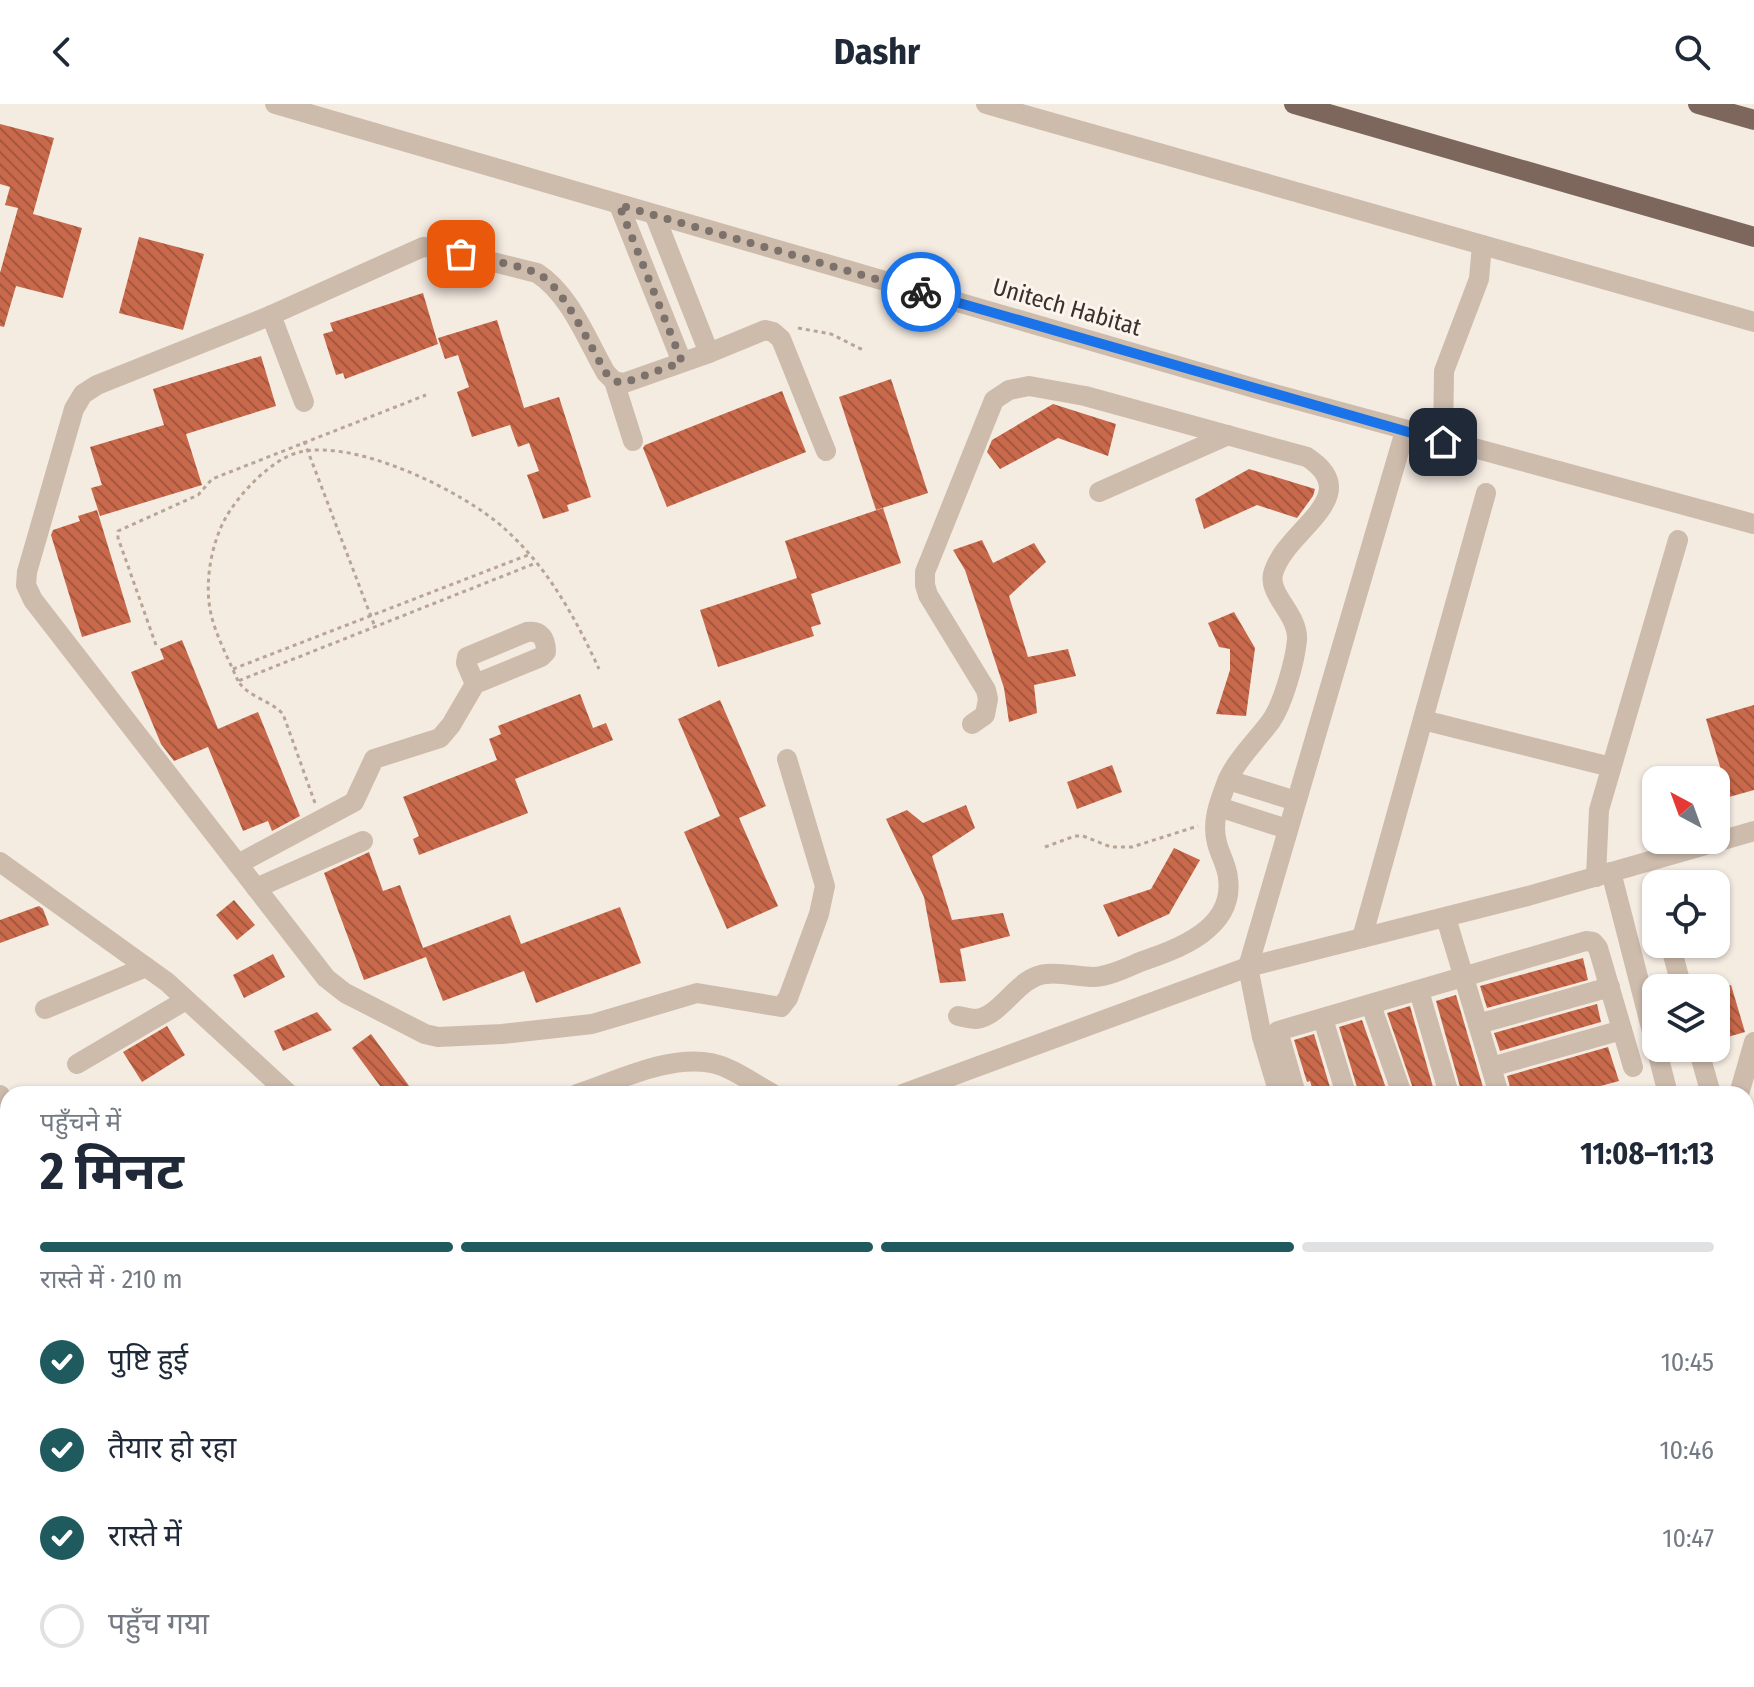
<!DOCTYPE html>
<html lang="hi">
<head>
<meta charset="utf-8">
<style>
  body { margin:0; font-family:"Fira Sans Condensed","Noto Sans Devanagari",sans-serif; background:#f2f2f3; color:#1f2937; height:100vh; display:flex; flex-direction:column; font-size:30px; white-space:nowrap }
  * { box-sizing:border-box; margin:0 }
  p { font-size:26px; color:#747a83 }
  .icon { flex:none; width:44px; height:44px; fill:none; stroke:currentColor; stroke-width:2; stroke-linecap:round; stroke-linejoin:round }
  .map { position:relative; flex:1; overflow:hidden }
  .panel { position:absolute; left:0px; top:982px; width:1754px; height:602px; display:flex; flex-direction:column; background:#fff; border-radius:24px 24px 0 0; box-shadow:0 2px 6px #0004 }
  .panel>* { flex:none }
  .needle { width:52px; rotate:319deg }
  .buttons { position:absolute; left:1642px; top:662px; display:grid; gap:16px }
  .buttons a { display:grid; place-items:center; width:88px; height:88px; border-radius:16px; background:#fff; box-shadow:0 2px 6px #0004; font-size:40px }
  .pin { position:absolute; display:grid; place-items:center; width:68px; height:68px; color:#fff; margin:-34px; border-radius:16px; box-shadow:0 4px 12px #0006 }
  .courier { position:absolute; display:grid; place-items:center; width:80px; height:80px; margin:-40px; border:6px solid #1a73e8; border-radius:50%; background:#fff; color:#222; box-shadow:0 2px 10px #0007 }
  .overview em { font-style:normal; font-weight:700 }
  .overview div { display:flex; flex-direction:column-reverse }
  .overview { display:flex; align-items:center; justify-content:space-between; height:136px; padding:0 40px }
  h1 { font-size:52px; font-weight:700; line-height:60px }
  .bar { display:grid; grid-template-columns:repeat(4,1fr); gap:12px 8px; align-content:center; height:96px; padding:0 40px }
  .bar i { height:10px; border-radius:6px; background:#e0e1e3 }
  .bar .selected { background:#1f5a5e }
  .bar p { grid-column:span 4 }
  ol { padding:0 40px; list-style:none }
  li { display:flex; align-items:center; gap:24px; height:88px }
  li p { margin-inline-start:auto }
  li .icon { padding:8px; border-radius:50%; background:#1f5a5e; color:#fff; stroke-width:4 }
  li:last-child { color:#747a83 }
  li i { width:44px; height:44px; border:4px solid #e0e1e3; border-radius:50% }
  header { display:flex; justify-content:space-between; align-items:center; height:104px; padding:0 40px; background:#fff; font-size:36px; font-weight:700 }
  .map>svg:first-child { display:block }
</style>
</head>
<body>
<header><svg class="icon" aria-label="back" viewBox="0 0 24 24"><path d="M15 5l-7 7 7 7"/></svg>Dashr<svg class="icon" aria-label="search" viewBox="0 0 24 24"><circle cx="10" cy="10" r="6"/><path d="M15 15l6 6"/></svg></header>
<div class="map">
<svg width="1754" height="1583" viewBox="0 0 1754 1583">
  <defs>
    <pattern id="building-back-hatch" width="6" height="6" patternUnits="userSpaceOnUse" patternTransform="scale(2)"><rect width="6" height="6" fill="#c8694b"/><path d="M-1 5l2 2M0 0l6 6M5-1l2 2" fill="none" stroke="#a4573f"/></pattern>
  </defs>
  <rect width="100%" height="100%" fill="#f4ebe1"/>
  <g fill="url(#building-back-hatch)">
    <path d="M 0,20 L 54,34 L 33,110 L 82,124 L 63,194 L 16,182 L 4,223 L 0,222 L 0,169 L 18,104 L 5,101 L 10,83 L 0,80 Z"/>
    <path d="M 139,133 L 204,150 L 183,226 L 119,209 Z"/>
    <path d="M 423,189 L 438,240 L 345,275 L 343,269 L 336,271 L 323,230 L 333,227 L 330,219 Z"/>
    <path d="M 497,216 L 524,304 L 559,293 L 591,393 L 567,401 L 569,407 L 543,415 L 527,371 L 539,367 L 529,339 L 518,343 L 510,321 L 472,333 L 457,288 L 469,283 L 458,251 L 445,255 L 438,234 Z"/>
    <path d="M 261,252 L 276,302 L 186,330 L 202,381 L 100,412 L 91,384 L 102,381 L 90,343 L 164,321 L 153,285 Z"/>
    <path d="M 891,275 L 928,389 L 876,406 L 839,293 Z"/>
    <path d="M 782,287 L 806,348 L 667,403 L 643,344 L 645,341 Z"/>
    <path d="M 1053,300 L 1116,320 L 1108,352 L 1058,334 L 1000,365 L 987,348 L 992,336 Z"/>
    <path d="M 1249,365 L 1315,385 L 1313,392 L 1297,414 L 1257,401 L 1204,425 L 1195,395 Z"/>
    <path d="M 883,404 L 901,459 L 811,490 L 821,520 L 811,523 L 814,532 L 718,563 L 700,506 L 797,474 L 785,437 Z"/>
    <path d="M 97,406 L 131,518 L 82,533 L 51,431 L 53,426 L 80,417 L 78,412 Z"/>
    <path d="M 982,436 L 993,459 L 1034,439 L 1046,458 L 1009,492 L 1028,553 L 1068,545 L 1076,572 L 1034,581 L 1037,609 L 1009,618 L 1004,584 L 965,466 L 953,446 Z"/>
    <path d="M 1234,508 L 1255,544 L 1246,612 L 1216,610 L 1230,566 L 1230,545 L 1219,543 L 1208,519 Z"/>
    <path d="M 182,536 L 218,625 L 258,608 L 300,712 L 272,727 L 268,717 L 243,727 L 208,643 L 174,657 L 161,640 L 131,568 L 164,555 L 160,545 Z"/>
    <path d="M 580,590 L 593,624 L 606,619 L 613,636 L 515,675 L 528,709 L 419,751 L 413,735 L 419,732 L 403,693 L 497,656 L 489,635 L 501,630 L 498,622 Z"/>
    <path d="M 720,596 L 766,702 L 739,714 L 778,802 L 727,825 L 684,728 L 720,712 L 678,615 Z"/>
    <path d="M 1754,601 L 1754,686 L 1729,693 L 1706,615 Z"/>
    <path d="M 1112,661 L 1122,688 L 1077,705 L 1067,678 Z"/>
    <path d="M 966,701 L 975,724 L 932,752 L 952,816 L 1003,809 L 1010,832 L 960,845 L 966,877 L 940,879 L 924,793 L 886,715 L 907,706 L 923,719 Z"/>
    <path d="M 1174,744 L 1200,756 L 1169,810 L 1118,833 L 1103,801 L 1151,785 Z"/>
    <path d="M 369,748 L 383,787 L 400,781 L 423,844 L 510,811 L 521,840 L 620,803 L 641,859 L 536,899 L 524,867 L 443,897 L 426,853 L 364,876 L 324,769 Z"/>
    <path d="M 234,796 L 255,821 L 237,836 L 216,811 Z"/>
    <path d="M 39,802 L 43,805 L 49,821 L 0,839 L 0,816 Z"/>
    <path d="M 273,850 L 285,873 L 244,894 L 233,871 Z"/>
    <path d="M 1583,854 L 1588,876 L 1487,904 L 1480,882 Z"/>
    <path d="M 1731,881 L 1745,928 L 1721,935 L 1716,917 L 1716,885 Z"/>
    <path d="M 1456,891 L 1485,990 L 1462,990 L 1436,897 Z"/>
    <path d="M 1597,900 L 1601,918 L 1500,947 L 1494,929 Z"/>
    <path d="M 1410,902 L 1435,990 L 1415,990 L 1387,909 Z"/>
    <path d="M 317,908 L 332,926 L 283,947 L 274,927 Z"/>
    <path d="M 1362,916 L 1388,990 L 1359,990 L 1339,923 Z"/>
    <path d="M 167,922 L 185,951 L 142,978 L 123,948 Z"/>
    <path d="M 371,930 L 415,990 L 386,990 L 352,944 Z"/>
    <path d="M 1314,930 L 1332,990 L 1314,990 L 1310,977 L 1307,978 L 1294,936 Z"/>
    <path d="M 1608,943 L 1619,977 L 1571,990 L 1512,990 L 1507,972 Z"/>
  </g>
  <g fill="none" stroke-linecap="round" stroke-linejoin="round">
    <g stroke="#b9a596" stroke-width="3" stroke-dasharray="4 4" stroke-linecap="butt">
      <path d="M 798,224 L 831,230 L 865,247"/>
      <path d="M 304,337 L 375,523"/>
      <path d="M 156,541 L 118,434 L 118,427 L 198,391 L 212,375 L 426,291"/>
      <path d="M 233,565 L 528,451"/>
      <path d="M 238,577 C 229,556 216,532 211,510 C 204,480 211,441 225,415 C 238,391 272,354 300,348 C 356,335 463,387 505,425 C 548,464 575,513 599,565"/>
      <path d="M 315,699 L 283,610 C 270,596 248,593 238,577 L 536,459"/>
      <path d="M 1045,743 L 1075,732 L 1083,732 L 1111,743 L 1132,743 L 1198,722"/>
    </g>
    <g stroke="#cdbbac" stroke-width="20">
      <path d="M 275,0 L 1271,289 L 1754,420"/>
      <path d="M 986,0 L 1754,218"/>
      <path d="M 619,101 L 682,258"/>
      <path d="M 655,112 L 709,249"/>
      <path d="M 271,211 L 304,298"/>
      <path d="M 614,277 L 633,337"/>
      <path d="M 1443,338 L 1444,267 L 1479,175 L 1482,141"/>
      <path d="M 1099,388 L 1228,331"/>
      <path d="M 1423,616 L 1611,663"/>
      <path d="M 787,655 L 825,782 L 819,810 L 788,894 L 781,903 L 697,889 L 592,920 L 502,930 L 438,933 L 425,930 L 345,889 L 326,874 L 33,496 L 26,481 L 27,468 L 74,305 L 83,290 L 97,281 L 267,213 L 423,143 L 436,144 L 537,169 C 570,190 587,236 606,269 L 614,277 L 624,279 L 709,249 L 765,226 L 773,228 L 781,235 L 826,347"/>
      <path d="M 1228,676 L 1296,697"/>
      <path d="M 1219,703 L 1287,725"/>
      <path d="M 0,758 L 167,878 L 289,990"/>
      <path d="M 238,760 L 354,698 L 374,655 L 440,634 L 451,621 L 475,580 L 541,553 L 546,548 C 546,535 541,526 527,528 L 467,553 L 466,559 L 475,580"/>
      <path d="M 1611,768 L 1668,990"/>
      <path d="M 1596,773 L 1599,706 L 1678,436"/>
      <path d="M 256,784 L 363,737"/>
      <path d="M 1446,814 L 1499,990"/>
      <path d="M 1362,834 L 1486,389"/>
      <path d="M 1670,840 L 1682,884"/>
      <path d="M 1419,887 L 1449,990"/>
      <path d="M 1371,901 L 1402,990"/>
      <path d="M 45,905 L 146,863"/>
      <path d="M 958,912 C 963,913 970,915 976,915 C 1001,913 1018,872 1046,870 C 1062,868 1078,873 1094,873 C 1110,872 1126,864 1140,858 C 1178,845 1235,825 1228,774 C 1227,762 1220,751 1217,739 C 1211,717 1220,696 1228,675 C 1238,654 1257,636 1271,617 C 1283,600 1295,557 1297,536 C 1299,511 1268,491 1273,470 C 1284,426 1368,393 1307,353 L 1085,292 L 1029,282 L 1009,286 L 994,296 L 925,468 L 925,481 L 928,491 L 986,586 L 988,595 L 985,611 L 972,620"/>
      <path d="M 1323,915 L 1346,990"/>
      <path d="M 1478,920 L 1610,883"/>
      <path d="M 1698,944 L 1711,990"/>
      <path d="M 77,960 L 186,896"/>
      <path d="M 1491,963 L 1622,926"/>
      <path d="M 577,990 C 618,977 667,951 711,959 C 732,963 754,980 773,990"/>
      <path d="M 903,990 L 1248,863 L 1528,792 L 1754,727"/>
      <path d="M 1279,990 L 1262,933 L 1248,863 L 1405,327"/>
      <path d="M 1296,990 L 1278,927 L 1586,837 L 1593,838 L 1598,844 L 1633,963"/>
      <path d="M 1739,990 L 1754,938"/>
      <path d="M 0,991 C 9,1013 6,1029 0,1052"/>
      <path d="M 1746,1080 L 1754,1088"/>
      <path d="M 0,1305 L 8,1307"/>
      <path d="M 1746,1310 L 1754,1345"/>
      <path d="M 1746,1464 L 1754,1463"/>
      <path d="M 588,1576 L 589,1583"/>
      <path d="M 729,1576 L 733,1583"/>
      <path d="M 1055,1576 L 1060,1583"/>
      <path d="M 1318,1576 L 1319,1583"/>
      <path d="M 1530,1576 L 1530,1583"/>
      <path d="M 1651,1576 L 1652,1583"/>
      <path d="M 49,1583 L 51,1576"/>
      <path d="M 1152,1583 L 1164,1576"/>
    </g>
    <g stroke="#7d675c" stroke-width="20">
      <path d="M 1294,0 L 1754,133"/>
      <path d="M 1698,0 L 1754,16"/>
    </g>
  </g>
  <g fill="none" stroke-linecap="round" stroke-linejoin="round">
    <path stroke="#7c716b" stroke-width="8" stroke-dasharray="0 14.4" d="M 461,150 C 484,156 520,160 540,171 C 564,184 591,244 606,269 L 614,277 L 624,279 L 682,258 L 619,101 L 921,188"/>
    <path stroke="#1a73e8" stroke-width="10" d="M 921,188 L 1443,338"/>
  </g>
  <g text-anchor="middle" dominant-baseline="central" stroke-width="6" stroke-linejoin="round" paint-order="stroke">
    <g font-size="24" fill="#3b302b" stroke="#fbf5ee">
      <text transform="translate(1067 203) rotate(16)">Unitech Habitat</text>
    </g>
  </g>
</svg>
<div class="buttons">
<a><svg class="needle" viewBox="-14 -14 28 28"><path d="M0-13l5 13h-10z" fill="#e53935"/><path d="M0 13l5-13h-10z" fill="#747a83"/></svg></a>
<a><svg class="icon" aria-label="locate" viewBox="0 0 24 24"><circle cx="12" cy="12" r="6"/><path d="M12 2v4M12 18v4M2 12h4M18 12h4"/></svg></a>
<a><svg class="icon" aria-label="layers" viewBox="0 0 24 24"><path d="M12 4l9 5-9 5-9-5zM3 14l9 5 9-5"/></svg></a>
</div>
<div class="pin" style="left:461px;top:150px;background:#ea580c"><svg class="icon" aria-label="bag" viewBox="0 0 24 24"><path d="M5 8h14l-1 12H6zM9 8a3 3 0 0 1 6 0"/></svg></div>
<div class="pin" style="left:1443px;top:338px;background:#1f2937"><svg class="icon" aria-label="home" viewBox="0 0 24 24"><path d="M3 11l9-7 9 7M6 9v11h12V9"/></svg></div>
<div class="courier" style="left:921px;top:188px"><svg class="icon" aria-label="bike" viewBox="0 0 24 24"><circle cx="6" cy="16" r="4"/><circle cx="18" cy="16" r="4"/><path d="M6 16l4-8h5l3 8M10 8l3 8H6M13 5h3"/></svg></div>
<section class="panel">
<div class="overview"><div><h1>2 मिनट</h1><p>पहुँचने में</p></div><em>11:08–11:13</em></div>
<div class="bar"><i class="selected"></i><i class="selected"></i><i class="selected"></i><i></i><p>रास्ते में · 210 m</p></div>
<ol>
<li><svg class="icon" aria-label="check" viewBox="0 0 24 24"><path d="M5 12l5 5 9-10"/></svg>पुष्टि हुई<p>10:45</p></li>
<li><svg class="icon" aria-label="check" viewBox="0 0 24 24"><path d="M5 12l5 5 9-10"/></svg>तैयार हो रहा<p>10:46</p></li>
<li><svg class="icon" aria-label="check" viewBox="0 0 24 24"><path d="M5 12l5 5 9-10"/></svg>रास्ते में<p>10:47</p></li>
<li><i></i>पहुँच गया</li>
</ol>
</section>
</div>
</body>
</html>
